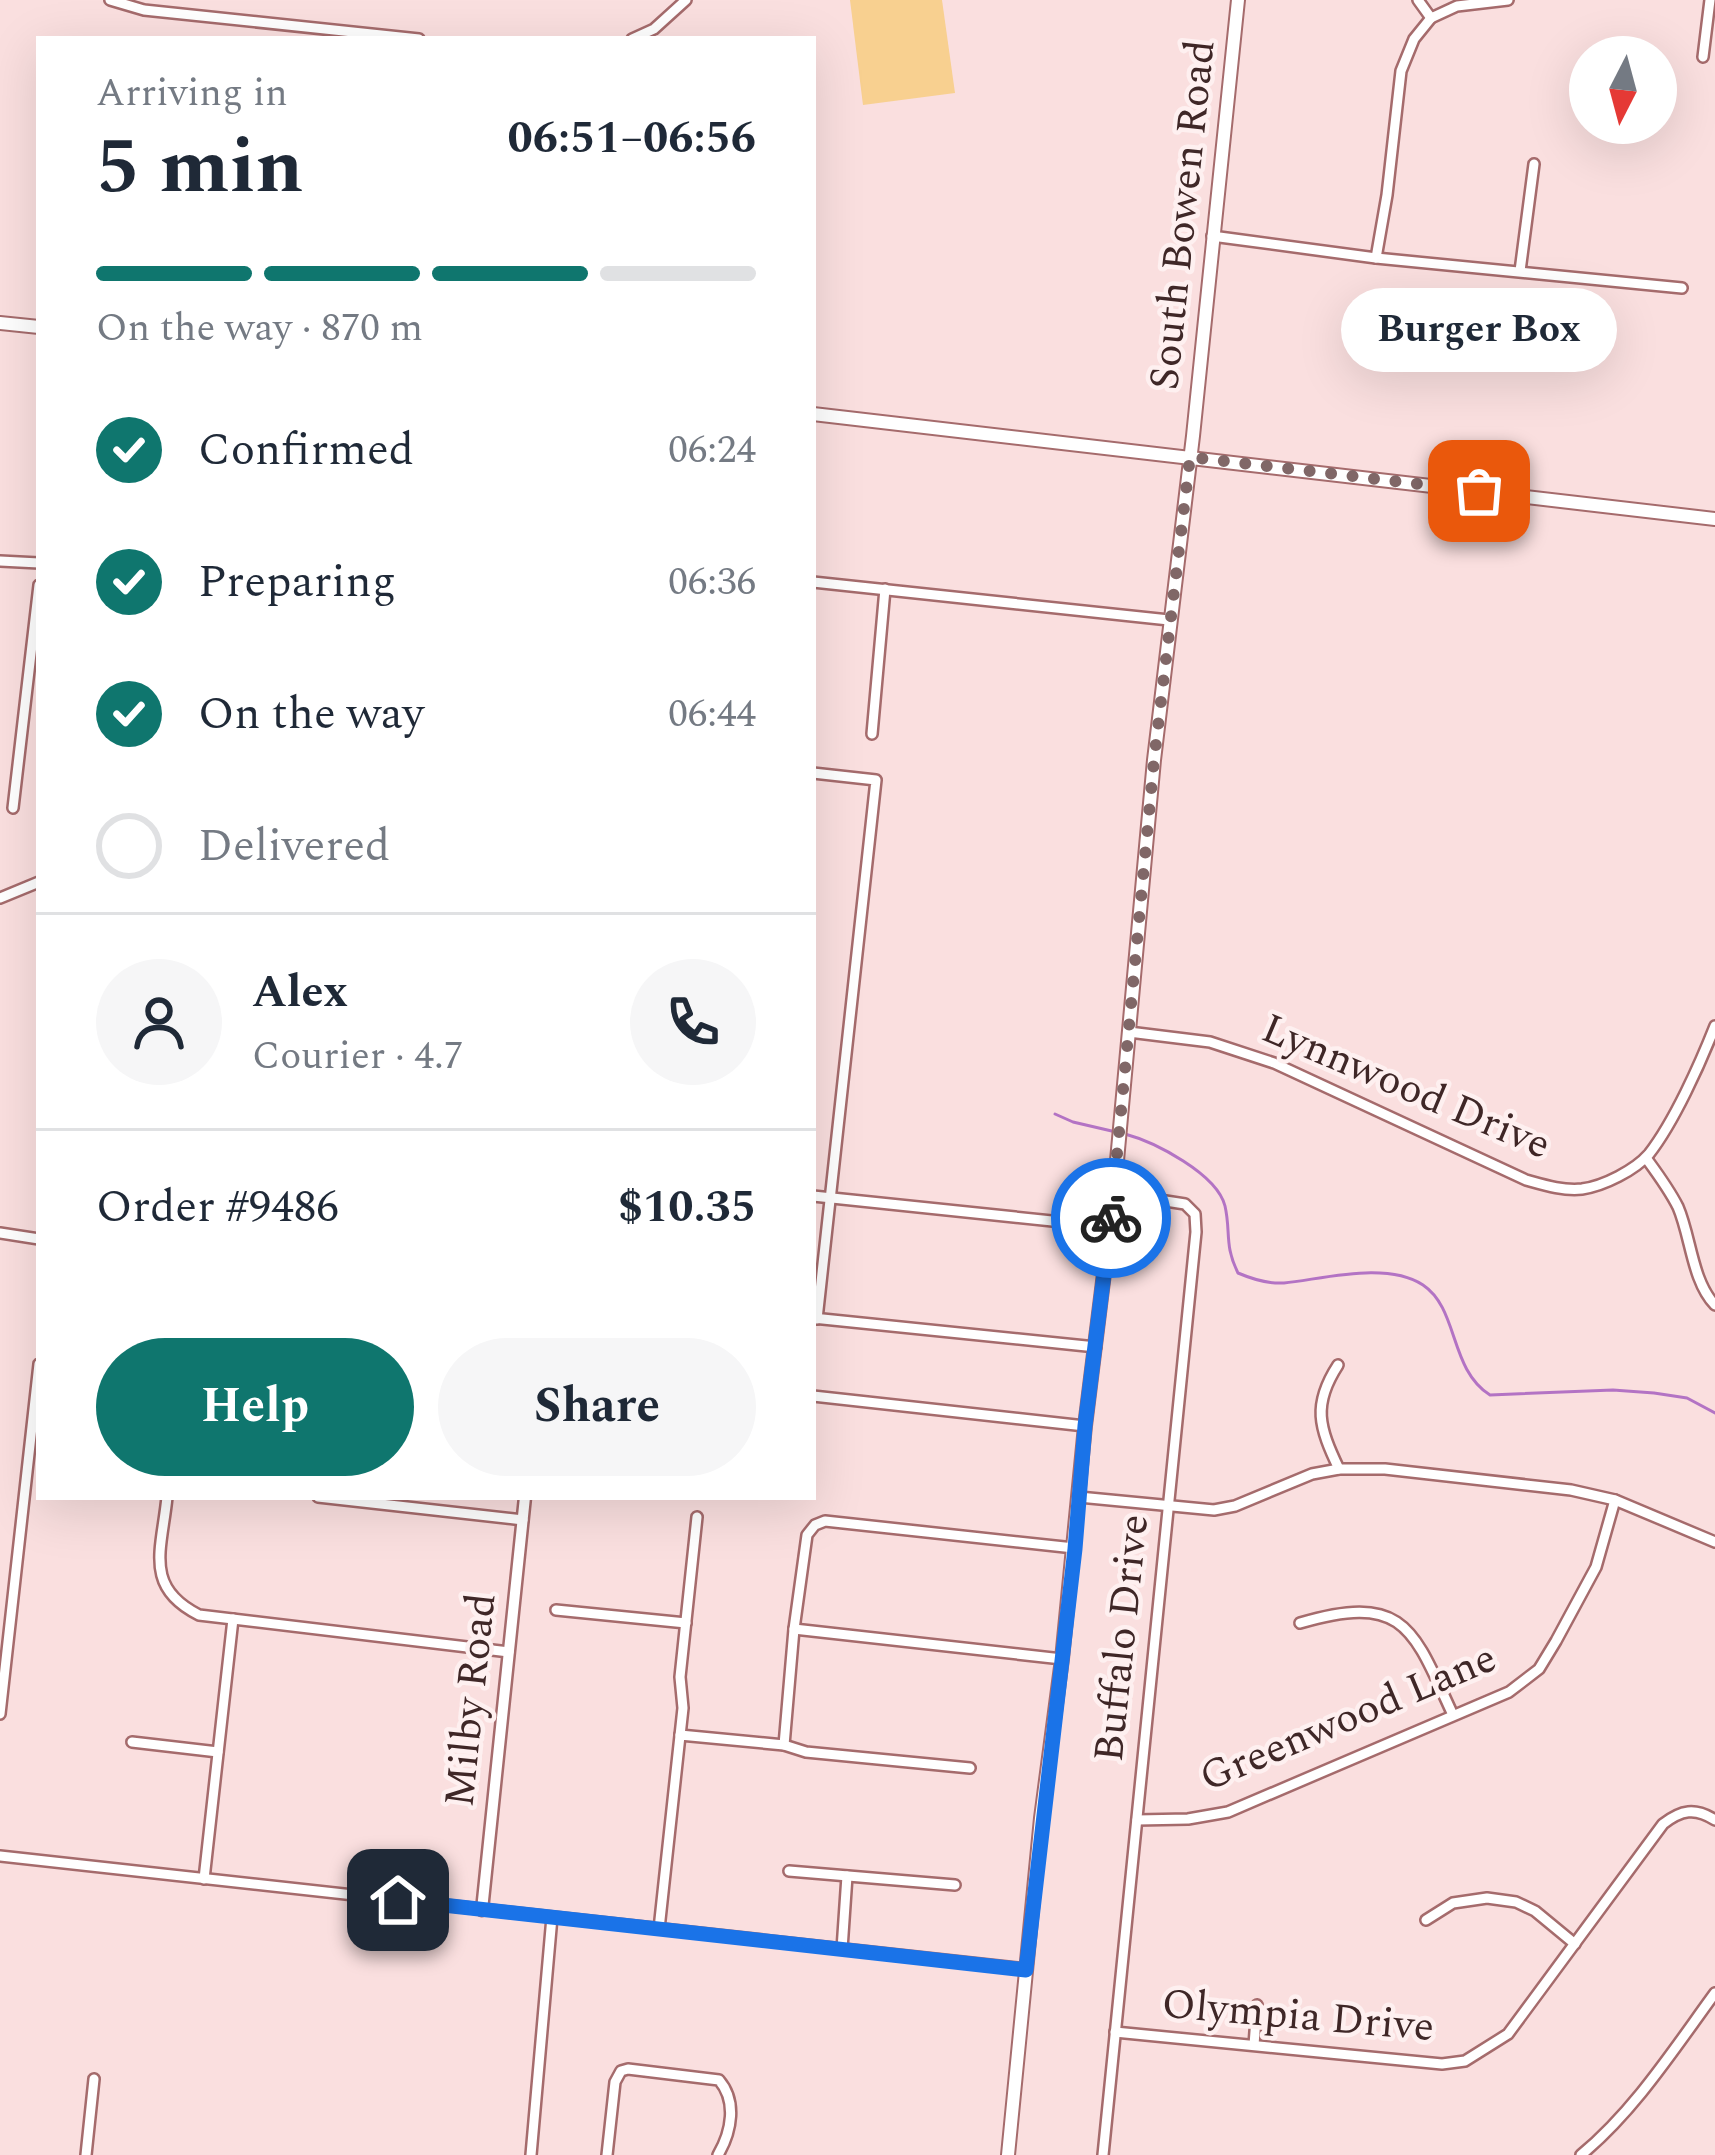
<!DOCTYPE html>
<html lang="en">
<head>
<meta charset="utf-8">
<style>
  body { margin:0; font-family:Spectral,serif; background:#f6f6f7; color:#1f2937; height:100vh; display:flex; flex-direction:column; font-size:45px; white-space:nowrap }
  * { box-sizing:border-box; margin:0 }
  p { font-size:39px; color:#747a83 }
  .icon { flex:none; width:66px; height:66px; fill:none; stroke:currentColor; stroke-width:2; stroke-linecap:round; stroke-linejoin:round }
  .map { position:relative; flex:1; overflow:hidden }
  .sheet { position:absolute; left:36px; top:36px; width:780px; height:1464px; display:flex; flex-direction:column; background:#fff; border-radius:0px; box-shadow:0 12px 48px #0002 }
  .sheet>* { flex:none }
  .needle { width:78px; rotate:186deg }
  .controls { position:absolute; left:1569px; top:36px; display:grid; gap:24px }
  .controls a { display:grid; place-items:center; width:108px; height:108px; border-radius:50%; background:#fff; box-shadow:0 12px 48px #0002; font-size:60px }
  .pin { position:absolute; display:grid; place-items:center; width:102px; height:102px; color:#fff; margin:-51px; border-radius:24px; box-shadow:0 6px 18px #0006 }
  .courier { position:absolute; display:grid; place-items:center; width:120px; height:120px; margin:-60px; border:9px solid #1a73e8; border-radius:50%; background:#fff; color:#222; box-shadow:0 3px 15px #0007 }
  .bubble { position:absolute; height:84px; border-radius:42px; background:#fff; box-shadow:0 12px 48px #0002; font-size:39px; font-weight:700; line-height:84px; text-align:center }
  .headline em { font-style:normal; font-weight:700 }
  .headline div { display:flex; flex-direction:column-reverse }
  .headline { display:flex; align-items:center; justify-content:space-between; height:204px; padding:0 60px }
  h1 { font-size:78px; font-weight:700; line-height:90px }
  .bar { display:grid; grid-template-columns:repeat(4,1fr); gap:18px 12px; align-content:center; height:144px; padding:0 60px }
  .bar i { height:15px; border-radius:9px; background:#e0e1e3 }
  .bar .active { background:#0f766e }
  .bar p { grid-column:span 4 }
  .line { display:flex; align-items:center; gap:30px; padding:0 60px; border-top:3px solid #e0e1e3 }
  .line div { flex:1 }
  .round { display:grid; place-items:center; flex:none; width:126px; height:126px; border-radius:63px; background:#f6f6f7 }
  ol { padding:0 60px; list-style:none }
  li { display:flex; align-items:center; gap:36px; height:132px }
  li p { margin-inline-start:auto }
  li .icon { padding:12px; border-radius:50%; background:#0f766e; color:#fff; stroke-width:4 }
  li:last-child { color:#747a83 }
  li i { width:66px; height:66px; border:6px solid #e0e1e3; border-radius:50% }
  .cta { display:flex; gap:24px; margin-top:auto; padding:24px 60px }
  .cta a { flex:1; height:138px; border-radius:72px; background:#0f766e; color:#fff; font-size:48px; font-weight:700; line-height:138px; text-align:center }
  .cta a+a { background:#f6f6f7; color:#1f2937 }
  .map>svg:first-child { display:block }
</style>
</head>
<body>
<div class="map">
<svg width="1715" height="2155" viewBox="0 0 1715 2155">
  <rect width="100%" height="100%" fill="#fadfdf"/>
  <path fill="#f8d090" d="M 850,0 L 942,0 L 955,93 L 863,105 Z"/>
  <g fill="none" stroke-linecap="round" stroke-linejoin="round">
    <g stroke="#b373c4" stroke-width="3">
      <path d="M 1055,1114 L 1073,1122 L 1116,1132"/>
      <path d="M 1125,1134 C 1155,1142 1217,1174 1225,1206 C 1231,1232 1224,1245 1238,1273 C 1252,1279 1268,1284 1284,1283 C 1323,1279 1387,1261 1423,1285 C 1459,1309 1449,1369 1490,1395 L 1613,1390 L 1654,1393 L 1687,1398 L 1715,1413"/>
    </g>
    <g stroke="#a56b6c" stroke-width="14">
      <g id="minor">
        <path d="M 110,0 L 144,10 L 419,39"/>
        <path d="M 1418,0 L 1431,18"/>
        <path d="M 632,39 L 654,29 L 686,0"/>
        <path d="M 1703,57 L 1710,0"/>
        <path d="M 1212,236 L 1376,258 L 1682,288"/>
        <path d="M 1376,258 L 1387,195 L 1401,71 L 1414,39 L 1431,18 L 1457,6 L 1508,0"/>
        <path d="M 1520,271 L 1534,164"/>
        <path d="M 0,561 L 39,563"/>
        <path d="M 813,582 L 1169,620"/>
        <path d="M 872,734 L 885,589"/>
        <path d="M 813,773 L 876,780 L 817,1319"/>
        <path d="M 13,808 L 39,585"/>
        <path d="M 0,898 L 39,882"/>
        <path d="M 1129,1032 L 1210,1042 L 1274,1063 L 1526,1180 C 1544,1185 1563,1191 1582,1189 C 1604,1186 1635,1170 1649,1154 C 1674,1122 1700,1064 1715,1026"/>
        <path d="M 1646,1158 C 1657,1173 1669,1189 1678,1207 C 1691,1237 1692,1281 1715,1305"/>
        <path d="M 813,1196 L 1110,1227"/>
        <path d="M 0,1233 L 39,1239"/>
        <path d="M 813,1318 L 1096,1347"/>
        <path d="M 1338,1365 C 1312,1405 1319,1427 1339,1469"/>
        <path d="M 813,1396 L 1085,1426"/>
        <path d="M 167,1497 C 162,1549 143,1587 199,1615 L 509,1652"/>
        <path d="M 318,1497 L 523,1520"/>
        <path d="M 1079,1497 L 1214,1510 L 1235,1506 L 1312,1474 L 1339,1469 L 1385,1469 L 1571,1490 L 1615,1500 L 1715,1542"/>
        <path d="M 556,1610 L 686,1623"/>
        <path d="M 1300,1623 C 1405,1592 1413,1629 1453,1715"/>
        <path d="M 794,1629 L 1062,1659"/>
        <path d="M 0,1714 L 39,1364"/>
        <path d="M 680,1735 L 784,1745 L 806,1752 L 970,1768"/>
        <path d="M 132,1742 L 218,1752"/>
        <path d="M 784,1745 L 794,1629 L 807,1535 L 815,1525 L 825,1521 L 1074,1548"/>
        <path d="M 1137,1820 L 1188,1819 L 1228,1812 L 1509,1692 L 1539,1669 L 1556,1641 L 1596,1567 L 1615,1500"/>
        <path d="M 0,1856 L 1026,1969"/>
        <path d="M 789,1871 L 955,1885"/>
        <path d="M 204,1879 L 233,1619"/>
        <path d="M 1426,1920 L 1453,1903 L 1487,1898 L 1516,1902 L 1535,1911 L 1575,1944"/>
        <path d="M 659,1929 L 683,1708 L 680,1677 L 697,1517"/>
        <path d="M 842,1949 L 847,1876"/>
        <path d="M 1115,2032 L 1442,2064 L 1465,2061 L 1508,2034 L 1663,1824 C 1681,1810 1695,1807 1715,1820"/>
        <path d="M 1254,2045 L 1257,2005"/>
        <path d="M 86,2155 L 94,2079"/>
        <path d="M 531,2155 L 552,1917"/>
        <path d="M 607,2155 L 615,2082 L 621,2071 L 628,2069 L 719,2080 C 737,2101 732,2131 718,2155"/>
        <path d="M 1103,2155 L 1196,1232 L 1195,1214 L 1185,1204 L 1114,1193"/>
        <path d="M 1581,2155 C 1635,2110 1674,2049 1715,1993"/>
      </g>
    </g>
    <g stroke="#a56b6c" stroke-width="15">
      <path id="tertiary" d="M 482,1910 L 525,1497"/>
    </g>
    <g stroke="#a56b6c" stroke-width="16">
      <g id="secondary">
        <path d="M 0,323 L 39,327"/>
        <path d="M 813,414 L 1715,519"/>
        <path d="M 1008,2155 L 1041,1818 L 1062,1659 L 1085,1426 L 1114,1193 L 1154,760 L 1193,436 L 1238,0"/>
      </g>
    </g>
    <use href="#minor" stroke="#fff" stroke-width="9"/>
    <use href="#tertiary" stroke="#fff" stroke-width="10"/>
    <use href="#secondary" stroke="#fff" stroke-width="12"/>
  </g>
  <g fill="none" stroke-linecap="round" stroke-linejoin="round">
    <path stroke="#806767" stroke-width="12" stroke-dasharray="0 21.6" d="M 1111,1218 L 1154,760 L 1190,457 L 1479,491"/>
    <path stroke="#1a73e8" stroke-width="15" d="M 398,1900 L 1026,1970 L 1075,1549 L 1085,1426 L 1111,1218"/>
  </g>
  <g text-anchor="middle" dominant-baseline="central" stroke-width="9" stroke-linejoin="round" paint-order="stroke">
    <g font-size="42" fill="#3f2727" stroke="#fef0f0">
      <text transform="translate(1183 215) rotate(-84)">South Bowen Road</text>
      <text transform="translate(1406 1087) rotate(23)">Lynnwood Drive</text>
      <text transform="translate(1122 1638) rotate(-84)">Buffalo Drive</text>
      <text transform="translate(471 1700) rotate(-84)">Milby Road</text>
      <text transform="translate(1348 1718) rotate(-23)">Greenwood Lane</text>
      <text transform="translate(1298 2016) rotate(5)">Olympia Drive</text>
    </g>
  </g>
</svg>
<div class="controls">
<a><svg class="needle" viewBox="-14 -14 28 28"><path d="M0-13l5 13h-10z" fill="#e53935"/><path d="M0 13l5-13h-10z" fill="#747a83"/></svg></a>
</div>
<div class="pin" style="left:1479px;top:491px;background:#ea580c"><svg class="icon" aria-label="bag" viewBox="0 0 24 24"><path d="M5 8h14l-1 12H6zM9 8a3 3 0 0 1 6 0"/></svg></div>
<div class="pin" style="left:398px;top:1900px;background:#1f2937"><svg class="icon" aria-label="home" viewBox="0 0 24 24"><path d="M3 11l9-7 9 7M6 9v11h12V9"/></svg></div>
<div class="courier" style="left:1111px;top:1218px"><svg class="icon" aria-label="bike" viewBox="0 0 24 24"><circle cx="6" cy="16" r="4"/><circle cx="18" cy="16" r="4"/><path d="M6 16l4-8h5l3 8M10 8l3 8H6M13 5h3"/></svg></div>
<div class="bubble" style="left:1341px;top:288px;width:276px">Burger Box</div>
<section class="sheet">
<div class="headline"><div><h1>5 min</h1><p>Arriving in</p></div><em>06:51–06:56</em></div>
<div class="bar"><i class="active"></i><i class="active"></i><i class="active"></i><i></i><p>On the way · 870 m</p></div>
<ol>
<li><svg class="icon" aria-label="check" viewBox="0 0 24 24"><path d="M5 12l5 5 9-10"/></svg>Confirmed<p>06:24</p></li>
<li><svg class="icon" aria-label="check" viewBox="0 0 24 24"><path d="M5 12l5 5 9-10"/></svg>Preparing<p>06:36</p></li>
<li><svg class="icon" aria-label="check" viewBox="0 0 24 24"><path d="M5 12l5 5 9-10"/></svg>On the way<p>06:44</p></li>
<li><i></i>Delivered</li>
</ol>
<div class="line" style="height:216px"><a class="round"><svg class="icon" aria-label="person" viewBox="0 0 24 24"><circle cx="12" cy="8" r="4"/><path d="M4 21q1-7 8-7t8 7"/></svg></a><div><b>Alex</b><p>Courier · 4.7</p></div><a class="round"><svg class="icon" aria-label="phone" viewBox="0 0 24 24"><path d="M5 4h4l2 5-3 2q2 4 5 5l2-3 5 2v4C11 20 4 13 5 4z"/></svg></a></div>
<div class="line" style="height:156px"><div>Order #9486</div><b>$10.35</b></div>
<div class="cta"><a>Help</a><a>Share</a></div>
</section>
</div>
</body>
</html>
